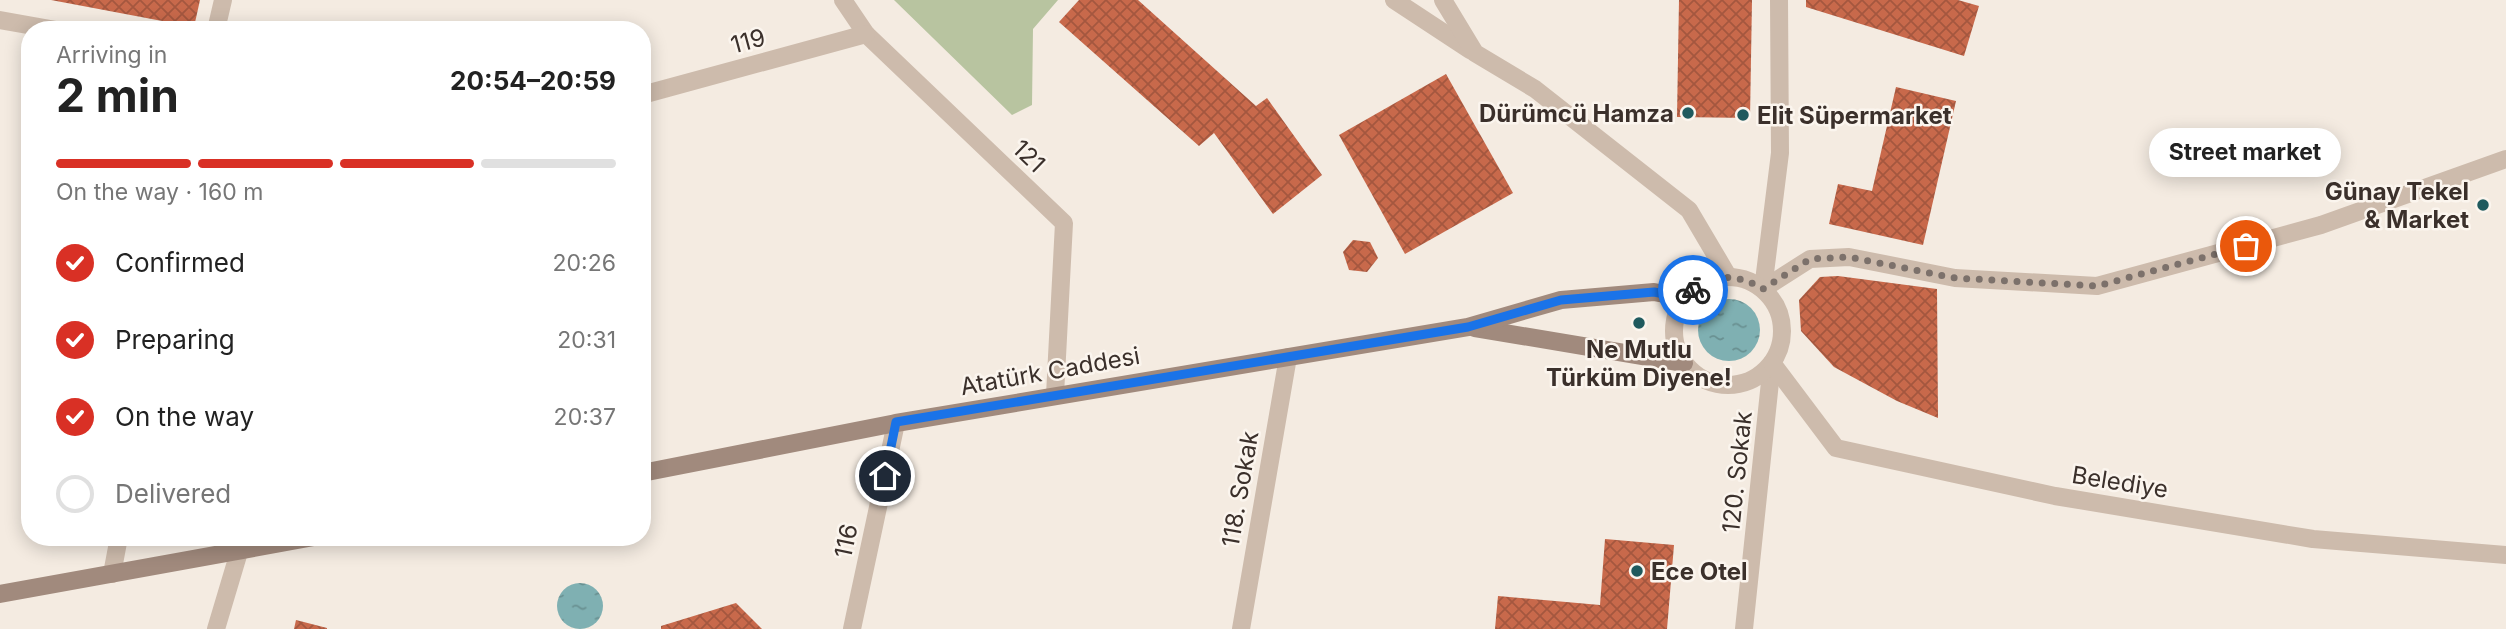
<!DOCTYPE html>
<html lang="en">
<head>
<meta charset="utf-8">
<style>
  body { margin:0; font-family:Inter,sans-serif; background:#f2f2f2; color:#222; height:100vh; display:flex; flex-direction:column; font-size:26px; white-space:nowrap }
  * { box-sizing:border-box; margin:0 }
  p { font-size:23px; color:#767676 }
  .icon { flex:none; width:38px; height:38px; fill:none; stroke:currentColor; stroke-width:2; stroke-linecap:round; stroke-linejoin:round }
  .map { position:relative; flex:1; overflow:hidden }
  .sheet { position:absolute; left:21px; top:21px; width:630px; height:525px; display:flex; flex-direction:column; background:#fff; border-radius:28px; box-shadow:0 4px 18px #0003 }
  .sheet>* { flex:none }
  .pin { position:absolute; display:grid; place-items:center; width:60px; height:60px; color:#fff; margin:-30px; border:4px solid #fff; border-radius:50%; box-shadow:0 2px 7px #0007 }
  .courier { position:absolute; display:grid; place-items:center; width:70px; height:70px; margin:-35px; border:5px solid #1a73e8; border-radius:50%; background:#fff; color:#222; box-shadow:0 2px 9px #0007 }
  .bubble { position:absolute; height:49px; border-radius:24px; background:#fff; box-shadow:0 4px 18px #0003; font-size:23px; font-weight:700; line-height:49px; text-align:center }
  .overview em { font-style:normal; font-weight:700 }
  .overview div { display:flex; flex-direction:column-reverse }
  .overview { display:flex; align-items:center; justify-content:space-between; height:119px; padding:0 35px }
  h1 { font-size:46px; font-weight:700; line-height:52px }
  .bar { display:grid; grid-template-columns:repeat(4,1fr); gap:10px 7px; align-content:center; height:84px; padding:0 35px }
  .bar i { height:9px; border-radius:5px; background:#e0e0e0 }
  .bar .active { background:#d93025 }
  .bar p { grid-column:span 4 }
  ol { padding:0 35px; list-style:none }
  li { display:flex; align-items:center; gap:21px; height:77px }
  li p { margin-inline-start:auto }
  li .icon { padding:7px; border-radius:50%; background:#d93025; color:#fff; stroke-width:4 }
  li:last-child { color:#767676 }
  li i { width:38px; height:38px; border:4px solid #e0e0e0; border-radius:50% }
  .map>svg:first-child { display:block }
</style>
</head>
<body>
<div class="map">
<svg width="2506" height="629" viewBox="0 0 2506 629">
  <defs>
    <pattern id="water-ripples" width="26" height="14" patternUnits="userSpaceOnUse" patternTransform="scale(1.75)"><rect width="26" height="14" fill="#7fb0b2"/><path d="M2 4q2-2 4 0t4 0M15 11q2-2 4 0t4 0" fill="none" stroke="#699091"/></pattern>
    <pattern id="building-cross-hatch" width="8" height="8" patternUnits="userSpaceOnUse" patternTransform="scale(1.75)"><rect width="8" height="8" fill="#c8694b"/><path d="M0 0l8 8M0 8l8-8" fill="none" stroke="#a4573f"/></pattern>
  </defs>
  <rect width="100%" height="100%" fill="#f4ebe1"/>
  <path fill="#b8c4a0" d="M 894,0 L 1058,0 L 1033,29 L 1032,105 L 1012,115 Z"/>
  <g fill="url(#water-ripples)">
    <circle cx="1729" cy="330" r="31"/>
    <circle cx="580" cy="606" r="23"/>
  </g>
  <g fill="url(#building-cross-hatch)">
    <path d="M 51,0 L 200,0 L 194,27 Z"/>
    <path d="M 1079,0 L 1138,0 L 1256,106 L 1267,98 L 1322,175 L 1273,214 L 1214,133 L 1199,146 L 1059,22 Z"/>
    <path d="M 1679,0 L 1752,0 L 1750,118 L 1677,117 Z"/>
    <path d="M 1806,0 L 1958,0 L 1979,6 L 1964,56 L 1806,7 Z"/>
    <path d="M 1446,74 L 1513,193 L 1405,254 L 1339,135 Z"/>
    <path d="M 1896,87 L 1956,101 L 1923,245 L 1829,224 L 1838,184 L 1872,191 Z"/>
    <path d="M 1353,240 L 1370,242 L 1378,258 L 1367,272 L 1349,270 L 1343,252 Z"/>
    <path d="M 1838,276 L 1937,289 L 1938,418 L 1897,401 L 1834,367 L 1801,331 L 1799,300 L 1820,277 Z"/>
    <path d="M 1605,539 L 1674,545 L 1667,629 L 1495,629 L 1498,596 L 1600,605 Z"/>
    <path d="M 736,603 L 762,629 L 661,629 L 661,626 Z"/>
    <path d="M 296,620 L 327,628 L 327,629 L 294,629 Z"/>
  </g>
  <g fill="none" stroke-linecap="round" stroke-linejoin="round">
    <g stroke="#cdbbac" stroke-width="18">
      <path d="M 843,0 L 866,34 L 1064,223 L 1055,395"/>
      <path d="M 1394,0 L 1470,50"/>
      <path d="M 1443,0 L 1475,53 L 1535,89 L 1689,210 L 1728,276"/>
      <path d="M 0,20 L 56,30"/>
      <path d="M 216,30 L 223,0"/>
      <path d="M 642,95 L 866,34"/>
      <path d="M 1763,289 L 1810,259 L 1849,257 L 1955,278 L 2097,286 L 2321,225 L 2506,159"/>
      <path d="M 1763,289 L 1780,153 L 1779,0"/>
      <path d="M 112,574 L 119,537"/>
      <path d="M 216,629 L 239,552"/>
      <path d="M 852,629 L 896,423"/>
      <path d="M 1241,629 L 1288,357"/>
      <path d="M 1744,629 L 1772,363"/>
    </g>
    <g stroke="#cdbbac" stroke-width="18">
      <circle cx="1728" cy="331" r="54"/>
      <path d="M 1772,363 L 1836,448 L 2055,496 L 2313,539 L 2506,555"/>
    </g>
    <g stroke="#a18a7d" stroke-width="18">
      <path d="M 1475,328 L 1684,363"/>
      <path d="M 642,473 L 896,423 L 1468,327 L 1561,300 L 1654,292 L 1684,298"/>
      <path d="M 0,594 L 314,537"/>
    </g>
  </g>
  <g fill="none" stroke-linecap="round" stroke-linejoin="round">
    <path stroke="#7c716b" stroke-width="7" stroke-dasharray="0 12.6" d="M 1693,290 C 1714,272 1740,275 1763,289 L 1810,259 L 1849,257 L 1955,278 L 2097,286 L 2246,246"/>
    <path stroke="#1a73e8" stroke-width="9" d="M 885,476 L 896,422 L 1468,327 L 1561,300 L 1654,292 L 1685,298 L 1693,290"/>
  </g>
  <g fill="#1f5a5e" stroke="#fbf5ee" stroke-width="2.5">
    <circle cx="1688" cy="113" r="7"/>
    <circle cx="1743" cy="115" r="7"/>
    <circle cx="2483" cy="205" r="7"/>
    <circle cx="1639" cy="323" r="7"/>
    <circle cx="1637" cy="571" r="7"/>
  </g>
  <g text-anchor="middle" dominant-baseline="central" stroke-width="5" stroke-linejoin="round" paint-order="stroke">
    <g font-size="24" fill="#3b302b" stroke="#fbf5ee">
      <text transform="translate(748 41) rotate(-15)">119</text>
      <text transform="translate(1029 156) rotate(44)">121</text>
      <text transform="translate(1050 371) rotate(-10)">Atatürk Caddesi</text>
      <text transform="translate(1737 472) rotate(-84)">120. Sokak</text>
      <text transform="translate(2120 482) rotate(9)">Belediye</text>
      <text transform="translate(1240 489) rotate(-80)">118. Sokak</text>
      <text transform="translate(846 541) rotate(-78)">116</text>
    </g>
    <g font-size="24" font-weight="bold" fill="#3b302b" stroke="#fbf5ee" text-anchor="end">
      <text x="1674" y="113">Dürümcü Hamza</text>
      <text x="1757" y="115" text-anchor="start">Elit Süpermarket</text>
      <text x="2469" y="191">Günay Tekel<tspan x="2469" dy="28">&amp; Market</tspan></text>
      <text x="1639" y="349" text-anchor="middle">Ne Mutlu<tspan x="1639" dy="28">Türküm Diyene!</tspan></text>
      <text x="1651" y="571" text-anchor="start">Ece Otel</text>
    </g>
  </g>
</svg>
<div class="pin" style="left:2246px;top:246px;background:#ea580c"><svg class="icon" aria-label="bag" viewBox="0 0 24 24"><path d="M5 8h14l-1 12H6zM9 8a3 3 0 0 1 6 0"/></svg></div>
<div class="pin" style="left:885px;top:476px;background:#1f2937"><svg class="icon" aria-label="home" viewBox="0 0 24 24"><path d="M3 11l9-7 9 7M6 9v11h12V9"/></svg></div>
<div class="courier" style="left:1693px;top:290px"><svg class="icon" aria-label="bike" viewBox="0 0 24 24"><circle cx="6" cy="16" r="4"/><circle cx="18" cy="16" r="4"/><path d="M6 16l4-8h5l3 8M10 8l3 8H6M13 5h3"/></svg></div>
<div class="bubble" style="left:2149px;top:128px;width:192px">Street market</div>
<section class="sheet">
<div class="overview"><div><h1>2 min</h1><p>Arriving in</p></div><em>20:54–20:59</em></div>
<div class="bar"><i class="active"></i><i class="active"></i><i class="active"></i><i></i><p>On the way · 160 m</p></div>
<ol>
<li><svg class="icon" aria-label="check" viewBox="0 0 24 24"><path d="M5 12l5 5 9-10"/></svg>Confirmed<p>20:26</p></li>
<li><svg class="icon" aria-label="check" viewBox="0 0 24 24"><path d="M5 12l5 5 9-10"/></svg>Preparing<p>20:31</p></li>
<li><svg class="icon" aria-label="check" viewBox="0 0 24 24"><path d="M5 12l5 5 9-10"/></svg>On the way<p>20:37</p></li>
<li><i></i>Delivered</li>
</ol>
</section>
</div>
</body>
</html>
